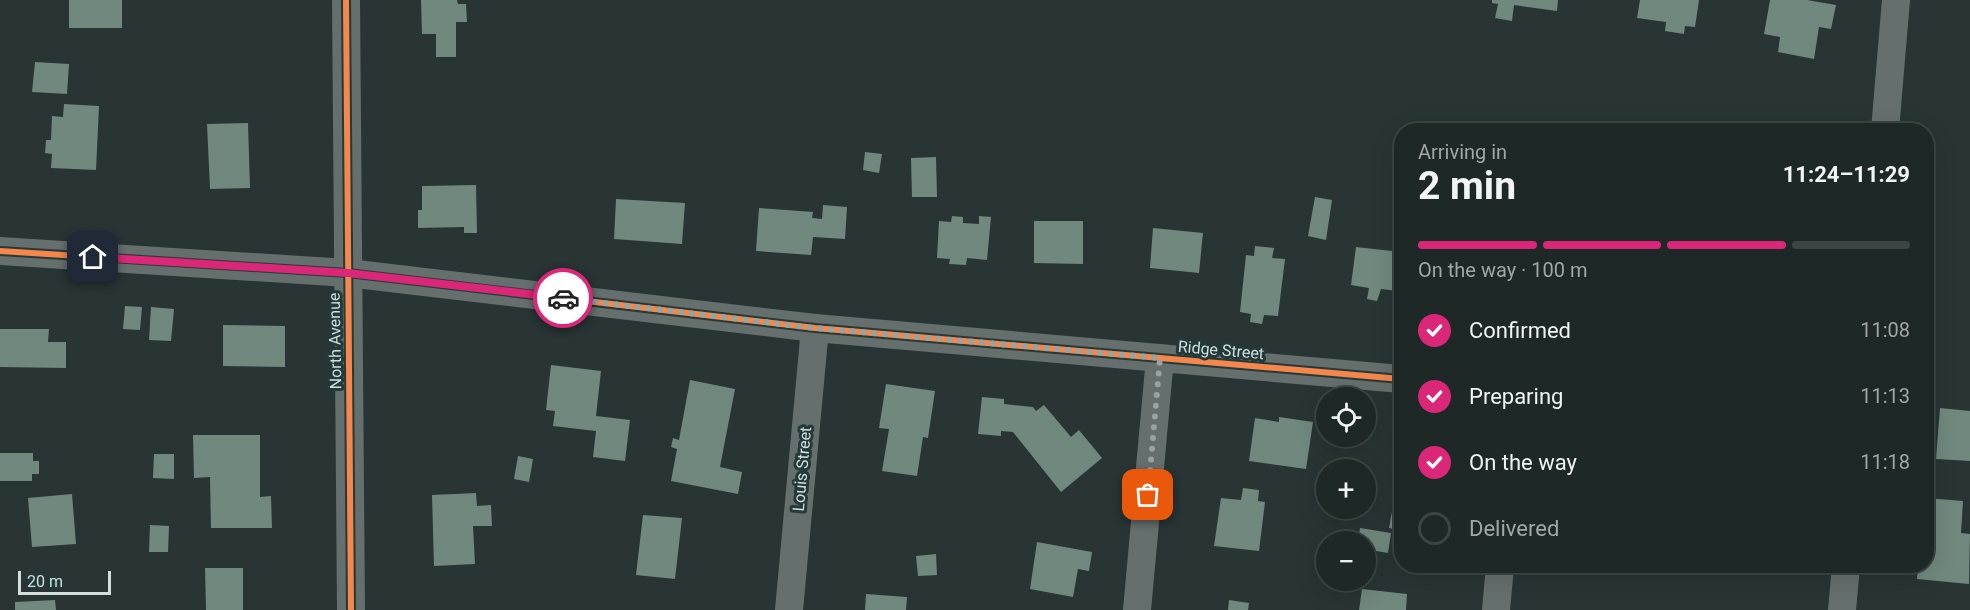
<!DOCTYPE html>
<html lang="en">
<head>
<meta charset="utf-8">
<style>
  body { margin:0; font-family:Roboto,sans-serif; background:#2b3433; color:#f1f3f6; height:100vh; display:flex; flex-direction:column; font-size:22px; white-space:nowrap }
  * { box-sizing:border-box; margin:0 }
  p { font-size:20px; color:#a1a6a7 }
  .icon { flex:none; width:33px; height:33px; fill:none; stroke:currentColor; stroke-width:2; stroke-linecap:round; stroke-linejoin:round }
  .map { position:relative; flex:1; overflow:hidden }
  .drawer { position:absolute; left:1394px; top:123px; width:540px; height:450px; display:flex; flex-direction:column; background:#1e2827; border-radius:24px; box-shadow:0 6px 24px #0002,0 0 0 2px #3c4444 }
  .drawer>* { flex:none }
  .fabs { position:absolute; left:1316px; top:387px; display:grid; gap:12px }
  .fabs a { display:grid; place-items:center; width:60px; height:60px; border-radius:50%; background:#1e2827; box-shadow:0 6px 24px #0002,0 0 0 2px #3c4444; font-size:30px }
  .scale { position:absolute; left:18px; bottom:15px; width:93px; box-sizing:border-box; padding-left:6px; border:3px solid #d2dfde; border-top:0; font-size:16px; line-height:21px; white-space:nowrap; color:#d2dfde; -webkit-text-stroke:4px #233a38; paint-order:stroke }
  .pin { position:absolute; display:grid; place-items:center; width:51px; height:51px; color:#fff; margin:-26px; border-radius:12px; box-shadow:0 3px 9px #0006 }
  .courier { position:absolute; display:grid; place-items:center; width:60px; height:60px; margin:-30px; border:4px solid #db2777; border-radius:50%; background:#fff; color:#222; box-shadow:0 2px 8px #0007 }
  .summary em { font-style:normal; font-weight:700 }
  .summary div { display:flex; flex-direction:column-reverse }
  .summary { display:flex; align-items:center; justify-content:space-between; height:102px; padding:0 24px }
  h1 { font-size:39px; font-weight:700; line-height:45px }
  .bar { display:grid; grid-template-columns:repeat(4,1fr); gap:9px 6px; align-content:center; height:72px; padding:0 24px }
  .bar i { height:8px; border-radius:4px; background:#3c4444 }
  .bar .selected { background:#db2777 }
  .bar p { grid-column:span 4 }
  ol { padding:0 24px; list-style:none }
  li { display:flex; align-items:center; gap:18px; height:66px }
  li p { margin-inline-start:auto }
  li .icon { padding:6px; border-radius:50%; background:#db2777; color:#fff; stroke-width:4 }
  li:last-child { color:#a1a6a7 }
  li i { width:33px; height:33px; border:3px solid #3c4444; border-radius:50% }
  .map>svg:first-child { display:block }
</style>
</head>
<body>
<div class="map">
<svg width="1970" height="610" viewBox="0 0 1970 610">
  <rect width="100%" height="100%" fill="#283534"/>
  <g fill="#70887e">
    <rect x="69" y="0" width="53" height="28"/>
    <path d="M 421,0 L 457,0 L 458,4 L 466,4 L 467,22 L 456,22 L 456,57 L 436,57 L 436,34 L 422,34 Z"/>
    <path d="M 1492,0 L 1558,0 L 1557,11 L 1514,5 L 1512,21 L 1495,18 L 1498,4 L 1492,3 Z"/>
    <path d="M 1640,0 L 1699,0 L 1695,27 L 1685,26 L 1684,34 L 1665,31 L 1666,22 L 1637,18 Z"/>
    <path d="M 1770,0 L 1807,0 L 1836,5 L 1831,29 L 1819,27 L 1814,59 L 1778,52 L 1780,37 L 1764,34 Z"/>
    <path d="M 35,62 L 69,64 L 67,94 L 32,92 Z"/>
    <path d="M 64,104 L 99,106 L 96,170 L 51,168 L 52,154 L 45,153 L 46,140 L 51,140 L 52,116 L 63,117 Z"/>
    <path d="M 248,123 L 250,188 L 210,189 L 207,124 Z"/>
    <path d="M 865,152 L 882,154 L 879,173 L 863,170 Z"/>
    <path d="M 936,157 L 937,197 L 912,197 L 911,158 Z"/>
    <path d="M 476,185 L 477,233 L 464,233 L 464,227 L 418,228 L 418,210 L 422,210 L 422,186 Z"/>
    <path d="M 1315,197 L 1332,200 L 1326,240 L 1308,236 Z"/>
    <path d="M 616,199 L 685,203 L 682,244 L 614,239 Z"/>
    <path d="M 823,205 L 847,207 L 845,239 L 813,237 L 811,255 L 756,251 L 759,208 L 813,212 L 812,218 L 822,219 Z"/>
    <path d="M 952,216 L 963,217 L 963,223 L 979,224 L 979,216 L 991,217 L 987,260 L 967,258 L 966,265 L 949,264 L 950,259 L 937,258 L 939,221 L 951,222 Z"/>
    <path d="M 1034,221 L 1083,221 L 1083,264 L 1034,263 Z"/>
    <path d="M 1153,228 L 1203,233 L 1199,273 L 1150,268 Z"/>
    <path d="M 1255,246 L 1274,248 L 1272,258 L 1285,259 L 1278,316 L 1264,315 L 1262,324 L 1250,322 L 1251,314 L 1240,312 L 1246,255 L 1254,256 Z"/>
    <path d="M 1356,247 L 1401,252 L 1398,291 L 1381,289 L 1377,301 L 1367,299 L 1369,288 L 1351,285 Z"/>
    <path d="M 125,306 L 142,307 L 140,330 L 123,329 Z"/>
    <path d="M 151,307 L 174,309 L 171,341 L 149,340 Z"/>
    <path d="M 223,325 L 285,326 L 285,367 L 223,366 Z"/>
    <path d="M 0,329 L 49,329 L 48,342 L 66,342 L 66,368 L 0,367 Z"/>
    <path d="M 551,365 L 601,371 L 596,416 L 630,420 L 625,461 L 593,457 L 596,431 L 553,426 L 555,411 L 546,410 Z"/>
    <path d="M 690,380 L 735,389 L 720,467 L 742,472 L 738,494 L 671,481 L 677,449 L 671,447 L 673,438 L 679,440 Z"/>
    <path d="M 886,384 L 935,391 L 928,438 L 923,437 L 917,476 L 882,471 L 889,429 L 879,428 Z"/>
    <path d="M 982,397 L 1004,399 L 1004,404 L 1033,407 L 1036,411 L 1044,405 L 1071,437 L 1079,430 L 1102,458 L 1061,492 L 1013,432 L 1001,431 L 1001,436 L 978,434 Z"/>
    <path d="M 1940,408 L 1970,411 L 1970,461 L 1936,459 Z"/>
    <path d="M 1279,417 L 1313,422 L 1306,469 L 1249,461 L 1255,418 L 1279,422 Z"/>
    <path d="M 193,435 L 260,435 L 260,497 L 271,496 L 272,528 L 211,528 L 210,477 L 194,478 Z"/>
    <path d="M 0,453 L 33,453 L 33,461 L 39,461 L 39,474 L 32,474 L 32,481 L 0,481 Z"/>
    <path d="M 154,454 L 174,454 L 174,479 L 153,478 Z"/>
    <path d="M 518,456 L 533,459 L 529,482 L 514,479 Z"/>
    <path d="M 1400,467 L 1401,467 L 1401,531 L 1389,528 Z"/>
    <path d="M 1243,488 L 1259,490 L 1258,501 L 1265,502 L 1259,551 L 1214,546 L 1221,498 L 1241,500 Z"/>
    <path d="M 476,493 L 477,506 L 491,505 L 492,526 L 473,526 L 475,564 L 434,566 L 432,495 Z"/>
    <path d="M 72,494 L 76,544 L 32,547 L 28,498 Z"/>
    <path d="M 1926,498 L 1963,501 L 1961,533 L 1970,534 L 1969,584 L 1917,579 L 1918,566 L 1926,566 Z"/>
    <path d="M 643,515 L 682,518 L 675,579 L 636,575 Z"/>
    <path d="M 150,525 L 169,526 L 168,552 L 149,552 Z"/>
    <path d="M 1360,528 L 1391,533 L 1388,553 L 1365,549 L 1365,542 L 1358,542 Z"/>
    <path d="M 1037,542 L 1092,552 L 1089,571 L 1078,569 L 1073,597 L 1030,589 Z"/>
    <path d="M 936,554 L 937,575 L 918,576 L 916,556 Z"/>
    <path d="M 205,568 L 243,568 L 243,610 L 206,610 Z"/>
    <path d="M 1362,589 L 1407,594 L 1406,610 L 1359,610 Z"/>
    <path d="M 866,594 L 907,597 L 906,610 L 865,610 Z"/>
    <path d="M 55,600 L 56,610 L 15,610 L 15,602 Z"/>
    <path d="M 1229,600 L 1249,603 L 1248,610 L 1228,610 Z"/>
  </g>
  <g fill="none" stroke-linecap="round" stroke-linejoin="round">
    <g stroke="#656f6e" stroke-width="28">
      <path d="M 346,0 L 351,610"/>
      <path d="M 1885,130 L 1896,0"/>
      <path d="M 0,251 L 348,273 L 815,328 L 1401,379"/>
      <path d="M 789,610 L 815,328"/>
      <path d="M 1137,610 L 1160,358"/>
      <path d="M 1496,610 L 1500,566"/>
      <path d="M 1842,610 L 1846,566"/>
    </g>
    <g stroke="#233a38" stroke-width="10">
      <g id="cycleway">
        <path d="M 346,0 L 351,610"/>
        <path d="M 0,251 L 348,273 L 815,328 L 1401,379"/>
      </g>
    </g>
    <use href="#cycleway" stroke="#f5874c" stroke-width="6"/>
  </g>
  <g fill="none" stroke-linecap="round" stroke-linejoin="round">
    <path stroke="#96a4a2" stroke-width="6" stroke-dasharray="0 10.8" d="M 563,298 L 814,328 L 1160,358 L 1148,495"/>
    <path stroke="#db2777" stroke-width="8" d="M 93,257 L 348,273 L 563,298"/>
  </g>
  <g text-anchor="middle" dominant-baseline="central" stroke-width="6" stroke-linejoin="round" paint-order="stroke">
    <g font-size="16" fill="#d2dfde" stroke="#233a38">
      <text transform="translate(335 341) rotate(-91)">North Avenue</text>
      <text transform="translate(1221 350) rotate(5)">Ridge Street</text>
      <text transform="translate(802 469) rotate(-85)">Louis Street</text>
    </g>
  </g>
</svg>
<div class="fabs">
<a><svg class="icon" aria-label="locate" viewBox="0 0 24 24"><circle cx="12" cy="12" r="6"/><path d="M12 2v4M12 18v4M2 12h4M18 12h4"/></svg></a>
<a>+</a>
<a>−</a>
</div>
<div class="scale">20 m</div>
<div class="pin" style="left:1148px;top:495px;background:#ea580c"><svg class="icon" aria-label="bag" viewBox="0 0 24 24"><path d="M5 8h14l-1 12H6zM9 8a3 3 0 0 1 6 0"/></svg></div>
<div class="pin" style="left:93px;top:257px;background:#1f2937"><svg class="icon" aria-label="home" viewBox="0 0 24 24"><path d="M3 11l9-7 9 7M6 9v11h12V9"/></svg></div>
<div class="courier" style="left:563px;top:298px"><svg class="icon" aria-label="car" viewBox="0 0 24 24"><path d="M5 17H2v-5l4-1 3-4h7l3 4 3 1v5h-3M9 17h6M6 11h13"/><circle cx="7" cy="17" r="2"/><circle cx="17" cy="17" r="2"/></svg></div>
<section class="drawer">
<div class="summary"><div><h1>2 min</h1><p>Arriving in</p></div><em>11:24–11:29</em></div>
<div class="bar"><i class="selected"></i><i class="selected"></i><i class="selected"></i><i></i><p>On the way · 100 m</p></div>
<ol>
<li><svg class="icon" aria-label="check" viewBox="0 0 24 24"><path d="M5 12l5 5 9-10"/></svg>Confirmed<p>11:08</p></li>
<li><svg class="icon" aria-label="check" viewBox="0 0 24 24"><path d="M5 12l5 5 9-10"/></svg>Preparing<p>11:13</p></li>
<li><svg class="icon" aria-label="check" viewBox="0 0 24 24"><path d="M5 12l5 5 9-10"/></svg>On the way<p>11:18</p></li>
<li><i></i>Delivered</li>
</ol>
</section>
</div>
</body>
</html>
